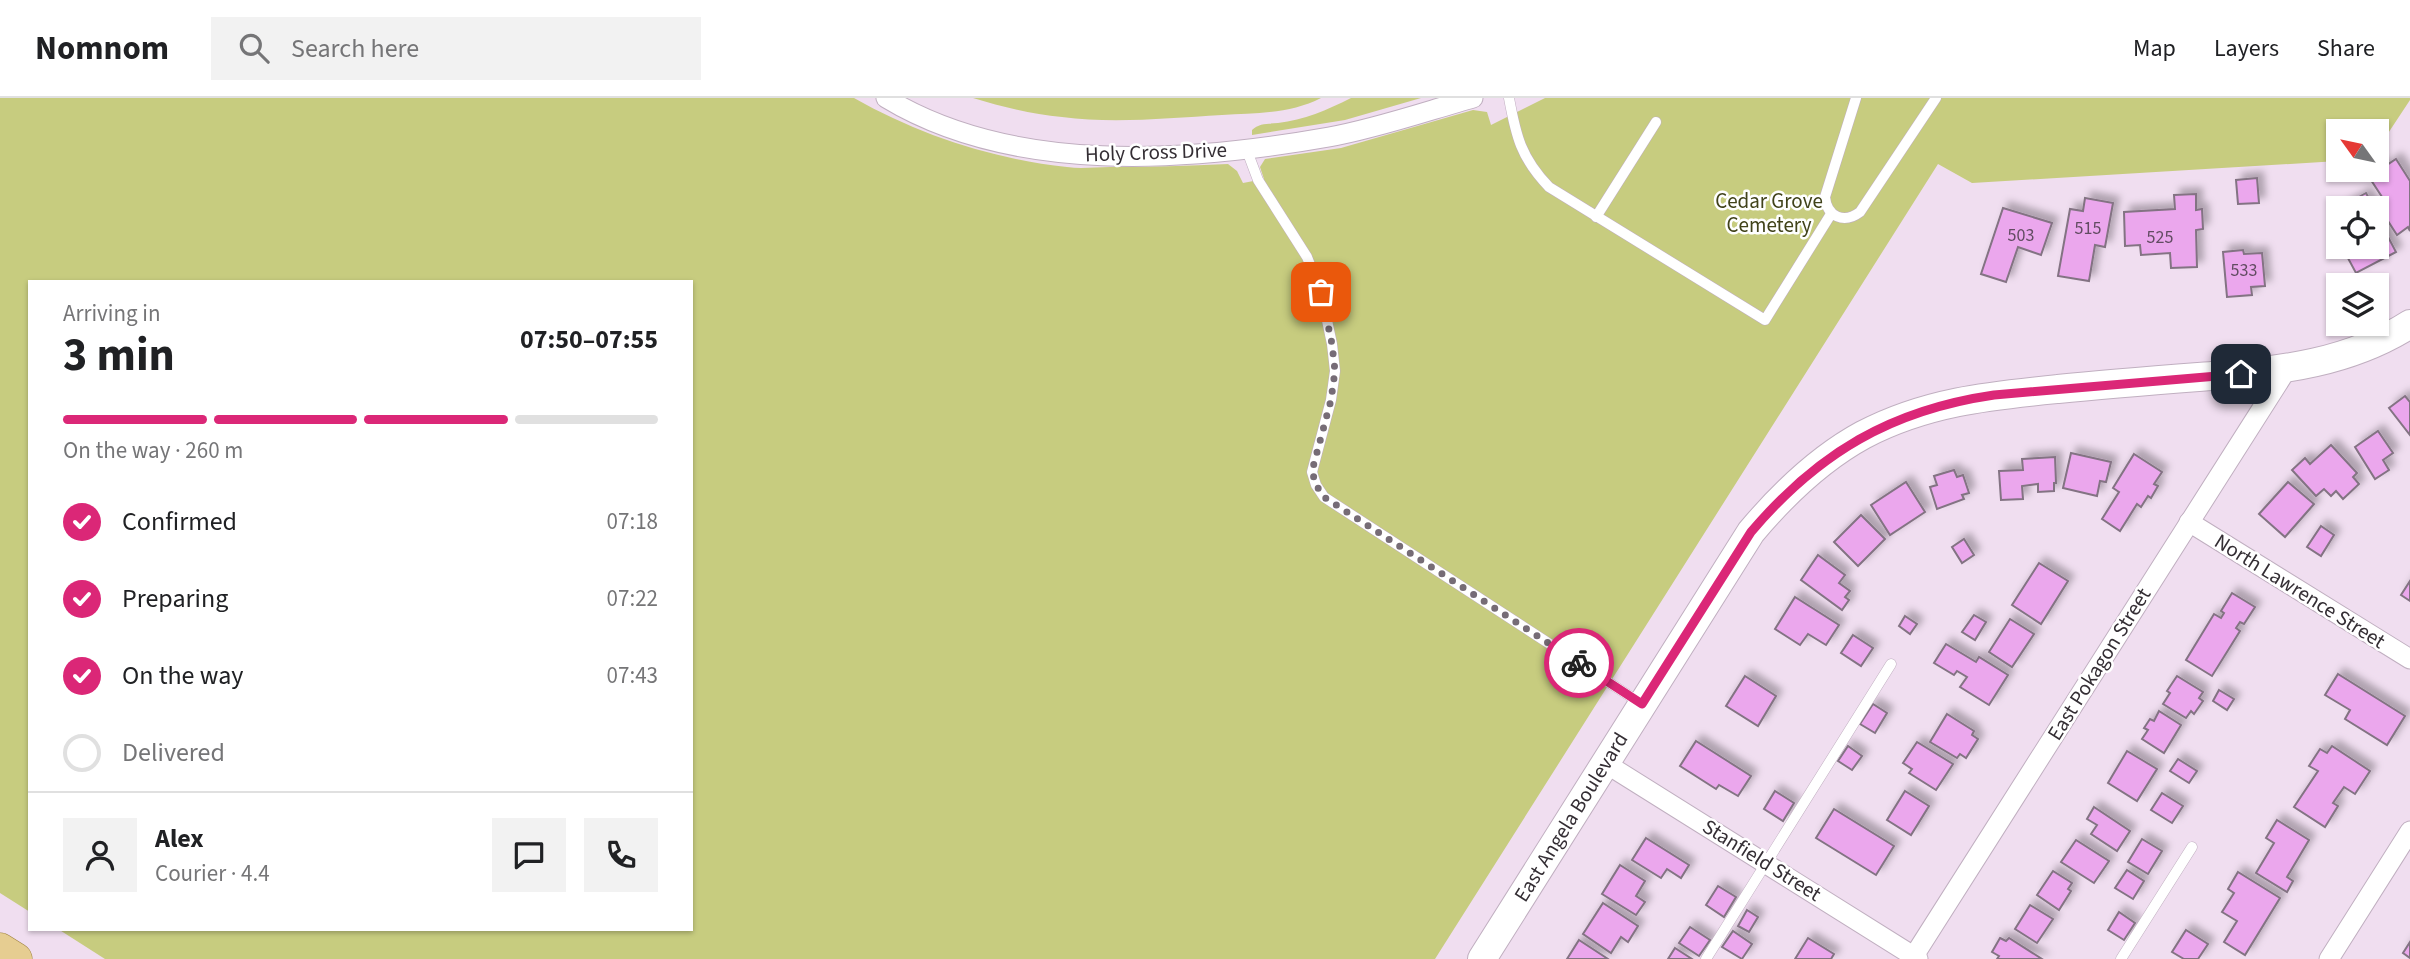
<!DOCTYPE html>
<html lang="en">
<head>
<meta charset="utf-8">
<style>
  body { margin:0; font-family:"Source Sans 3",sans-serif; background:#f2f2f2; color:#202124; height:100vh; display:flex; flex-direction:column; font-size:26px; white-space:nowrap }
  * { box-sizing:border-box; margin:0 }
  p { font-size:23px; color:#757577 }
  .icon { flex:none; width:38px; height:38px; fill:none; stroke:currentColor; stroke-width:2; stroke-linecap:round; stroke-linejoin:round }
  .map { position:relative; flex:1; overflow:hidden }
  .sheet { position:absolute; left:28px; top:182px; width:665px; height:651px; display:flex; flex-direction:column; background:#fff; border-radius:0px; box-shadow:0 2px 5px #0004 }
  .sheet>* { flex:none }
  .needle { width:46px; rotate:303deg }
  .tools { position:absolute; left:2326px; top:21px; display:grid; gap:14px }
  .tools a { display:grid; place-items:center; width:63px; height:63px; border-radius:0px; background:#fff; box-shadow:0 2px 5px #0004; font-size:35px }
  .pin { position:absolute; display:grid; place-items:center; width:60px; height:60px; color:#fff; margin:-30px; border-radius:14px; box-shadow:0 4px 10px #0006 }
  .courier { position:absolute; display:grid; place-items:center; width:70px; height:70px; margin:-35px; border:5px solid #db2777; border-radius:50%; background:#fff; color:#222; box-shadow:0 2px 9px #0007 }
  .headline em { font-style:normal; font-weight:700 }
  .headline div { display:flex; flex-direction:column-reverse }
  .headline { display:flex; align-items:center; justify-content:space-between; height:119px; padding:0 35px }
  h1 { font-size:46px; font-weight:700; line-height:52px }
  .bar { display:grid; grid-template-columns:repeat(4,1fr); gap:10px 7px; align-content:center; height:84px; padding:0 35px }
  .bar i { height:9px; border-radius:5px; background:#e0e0e0 }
  .bar .active { background:#db2777 }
  .bar p { grid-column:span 4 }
  .line { display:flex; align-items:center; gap:18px; padding:0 35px; border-top:2px solid #e0e0e0 }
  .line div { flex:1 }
  .round { display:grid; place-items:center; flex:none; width:74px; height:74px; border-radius:0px; background:#f2f2f2 }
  ol { padding:0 35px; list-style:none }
  li { display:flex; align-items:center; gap:21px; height:77px }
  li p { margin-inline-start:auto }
  li .icon { padding:7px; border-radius:50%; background:#db2777; color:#fff; stroke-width:4 }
  li:last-child { color:#757577 }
  li i { width:38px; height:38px; border:4px solid #e0e0e0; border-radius:50% }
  header { display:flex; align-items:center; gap:42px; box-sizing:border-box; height:98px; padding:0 35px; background:#fff; border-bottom:2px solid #e0e0e0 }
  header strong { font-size:33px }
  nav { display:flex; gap:38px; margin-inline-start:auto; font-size:24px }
  .search { width:490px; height:63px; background:#f2f2f2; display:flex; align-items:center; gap:18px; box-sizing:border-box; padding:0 24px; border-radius:0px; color:#757577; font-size:26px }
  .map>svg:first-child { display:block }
</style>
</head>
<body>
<header>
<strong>Nomnom</strong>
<div class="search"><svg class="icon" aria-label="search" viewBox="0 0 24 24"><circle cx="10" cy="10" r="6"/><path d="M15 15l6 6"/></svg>Search here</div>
<nav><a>Map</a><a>Layers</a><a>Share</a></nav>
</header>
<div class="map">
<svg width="2410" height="861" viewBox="0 0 2410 861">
  <defs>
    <filter id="shadow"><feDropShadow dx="6" dy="-6" stdDeviation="3.5" flood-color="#0004"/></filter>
  </defs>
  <rect width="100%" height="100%" fill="#f0def0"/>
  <g fill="#c7cc7f">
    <path d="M 0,0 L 854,0 C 919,37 993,61 1067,69 C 1081,71 1096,69 1110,69 C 1149,69 1188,68 1228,66 L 1237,73 L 1243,85 L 1264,81 L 1260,69 L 1265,61 L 1341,50 L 1473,12 L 1487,14 L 1491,27 L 1545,0 L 2410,0 L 2410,2 L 2377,52 L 2376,33 L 2338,33 L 2338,63 L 1972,85 L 1938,66 L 1435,861 L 105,861 L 58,831 L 691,831 L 691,184 L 30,184 L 30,814 L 0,795 Z"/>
    <path d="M 973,0 L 1321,0 C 1290,16 1255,15 1222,17 C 1169,20 1114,26 1062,19 C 1032,16 1002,9 973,0 Z"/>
    <path d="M 1351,0 L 1421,0 L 1345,22 L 1252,37 L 1252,32 C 1259,25 1268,26 1278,25 C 1304,22 1327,12 1351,0 Z"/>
  </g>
  <g fill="#eba7ed" stroke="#837383" stroke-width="2" filter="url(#shadow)">
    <path d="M 2396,61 L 2410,83 L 2410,133 L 2408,129 L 2397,137 L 2379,109 L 2382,99 L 2369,79 Z"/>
    <path d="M 2257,80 L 2259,105 L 2238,106 L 2236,82 Z"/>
    <path d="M 2366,95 L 2374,110 L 2344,110 L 2343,108 Z"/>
    <path d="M 2196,96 L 2196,112 L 2202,111 L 2203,131 L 2196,132 L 2197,169 L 2171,170 L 2170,155 L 2141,157 L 2140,147 L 2125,148 L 2124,114 L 2175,111 L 2174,97 Z"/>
    <path d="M 2085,100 L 2113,105 L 2105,149 L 2095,147 L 2089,183 L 2058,178 L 2070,111 L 2083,113 Z"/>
    <path d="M 2003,110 L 2052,125 L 2041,157 L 2018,149 L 2006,184 L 1981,176 Z"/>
    <path d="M 2376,116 L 2396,154 L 2356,175 L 2342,149 L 2376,149 Z"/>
    <path d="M 2243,152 L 2244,156 L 2262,155 L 2265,188 L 2251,189 L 2252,197 L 2227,199 L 2223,154 Z"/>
    <path d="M 2405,298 L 2410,304 L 2410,337 L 2389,310 Z"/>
    <path d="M 2378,333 L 2393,355 L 2383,362 L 2389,372 L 2375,381 L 2355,349 Z"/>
    <path d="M 2331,347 L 2357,375 L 2353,379 L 2359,386 L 2343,401 L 2336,393 L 2331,398 L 2324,391 L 2316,398 L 2292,372 L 2305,360 L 2310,366 Z"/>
    <path d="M 2071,355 L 2111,364 L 2106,384 L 2100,383 L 2097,398 L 2063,390 Z"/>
    <path d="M 2134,356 L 2162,374 L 2154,386 L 2158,388 L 2151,400 L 2148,398 L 2141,409 L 2137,406 L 2120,433 L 2102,421 L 2119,394 L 2113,390 Z"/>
    <path d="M 2055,359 L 2056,385 L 2054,385 L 2054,393 L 2038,394 L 2038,386 L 2022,388 L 2023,401 L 2001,402 L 1999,373 L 2023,372 L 2022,361 Z"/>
    <path d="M 1954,372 L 1957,379 L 1963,377 L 1969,395 L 1962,397 L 1964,401 L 1937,411 L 1930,389 L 1937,387 L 1934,378 Z"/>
    <path d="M 1906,384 L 1925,414 L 1890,437 L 1871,407 Z"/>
    <path d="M 2288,384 L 2314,406 L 2285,439 L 2259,416 Z"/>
    <path d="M 1861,417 L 1885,441 L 1858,468 L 1834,444 Z"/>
    <path d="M 2321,428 L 2334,437 L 2321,458 L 2307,449 Z"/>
    <path d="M 1964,441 L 1974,457 L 1962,465 L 1952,449 Z"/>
    <path d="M 1818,457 L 1845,477 L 1839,485 L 1850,493 L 1845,499 L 1849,502 L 1842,512 L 1801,482 Z"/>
    <path d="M 2039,465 L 2068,483 L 2041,526 L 2012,507 Z"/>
    <path d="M 2410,483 L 2410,503 L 2401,497 Z"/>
    <path d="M 2232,495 L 2255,509 L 2244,526 L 2240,524 L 2236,530 L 2240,533 L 2212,578 L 2186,562 L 2214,516 L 2221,520 L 2224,515 L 2221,513 Z"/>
    <path d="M 1795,499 L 1839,527 L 1826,547 L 1808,536 L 1800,547 L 1775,531 Z"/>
    <path d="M 1974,517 L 1986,524 L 1975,542 L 1962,534 Z"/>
    <path d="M 1905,518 L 1917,526 L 1910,536 L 1899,528 Z"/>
    <path d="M 2010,521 L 2034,536 L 2012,569 L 1989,554 Z"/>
    <path d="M 1853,537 L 1873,550 L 1861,568 L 1841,555 Z"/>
    <path d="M 1946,546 L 1976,564 L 1979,559 L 2008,577 L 1989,607 L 1960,589 L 1967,579 L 1957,573 L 1954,577 L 1934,565 Z"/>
    <path d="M 2338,576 L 2405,618 L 2387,647 L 2345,621 L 2350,612 L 2325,597 Z"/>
    <path d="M 1745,578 L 1776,598 L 1758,628 L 1726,608 Z"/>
    <path d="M 2177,578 L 2203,594 L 2199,600 L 2203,603 L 2194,616 L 2191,613 L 2186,620 L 2163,606 L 2170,595 L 2167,593 Z"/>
    <path d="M 2219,592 L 2234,601 L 2227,612 L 2213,603 Z"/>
    <path d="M 1873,606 L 1887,615 L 1875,635 L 1860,626 Z"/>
    <path d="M 2159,613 L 2181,627 L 2164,655 L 2142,641 L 2148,632 L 2144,630 L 2150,621 L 2154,623 Z"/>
    <path d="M 1947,616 L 1974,633 L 1972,637 L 1978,641 L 1966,660 L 1960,656 L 1957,660 L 1930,644 Z"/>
    <path d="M 1696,643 L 1751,678 L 1738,698 L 1719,687 L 1716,691 L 1680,668 Z"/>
    <path d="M 1917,644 L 1953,666 L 1936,692 L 1909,675 L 1912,671 L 1903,665 Z"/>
    <path d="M 1848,648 L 1862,658 L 1852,672 L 1838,663 Z"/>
    <path d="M 2332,648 L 2370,673 L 2355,696 L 2344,689 L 2333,705 L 2338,708 L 2325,729 L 2294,709 L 2318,673 L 2309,668 L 2320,651 L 2327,655 Z"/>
    <path d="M 2127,653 L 2157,671 L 2137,703 L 2108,685 Z"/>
    <path d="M 2178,661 L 2197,673 L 2189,685 L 2170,673 Z"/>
    <path d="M 1775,693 L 1794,705 L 1783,723 L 1764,711 Z"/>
    <path d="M 1905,693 L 1929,708 L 1911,737 L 1887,722 Z"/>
    <path d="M 2162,695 L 2183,708 L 2172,725 L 2151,712 Z"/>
    <path d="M 2094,709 L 2130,733 L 2117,753 L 2091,736 L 2097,727 L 2087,721 Z"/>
    <path d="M 1834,711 L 1894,748 L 1876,777 L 1816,740 Z"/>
    <path d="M 2277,722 L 2309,742 L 2287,779 L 2293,783 L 2287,794 L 2256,775 L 2274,745 L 2266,740 Z"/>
    <path d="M 1646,740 L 1689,767 L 1681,780 L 1667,771 L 1661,780 L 1632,762 Z"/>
    <path d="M 2142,741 L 2162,753 L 2148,776 L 2128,764 Z"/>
    <path d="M 2076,742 L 2109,763 L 2094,785 L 2061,764 Z"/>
    <path d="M 1620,767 L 1645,783 L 1636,798 L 1645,804 L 1636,817 L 1602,796 Z"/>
    <path d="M 2127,772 L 2144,783 L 2133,801 L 2115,790 Z"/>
    <path d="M 2053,773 L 2072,785 L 2068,791 L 2071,793 L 2059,812 L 2037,797 Z"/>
    <path d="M 2238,774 L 2280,800 L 2245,857 L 2224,844 L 2237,823 L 2222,814 L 2234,795 L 2228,791 Z"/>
    <path d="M 1718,788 L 1736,799 L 1724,819 L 1706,807 Z"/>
    <path d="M 1603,805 L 1638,828 L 1628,844 L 1621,839 L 1611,855 L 1583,836 Z"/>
    <path d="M 2030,807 L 2053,821 L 2037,845 L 2015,831 Z"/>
    <path d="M 1747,812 L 1758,819 L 1749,834 L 1738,828 Z"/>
    <path d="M 2119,814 L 2135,825 L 2124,842 L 2108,832 Z"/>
    <path d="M 1690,829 L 1710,842 L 1699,858 L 1679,845 Z"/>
    <path d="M 2186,832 L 2208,846 L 2198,861 L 2184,861 L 2172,854 Z"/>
    <path d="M 1733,833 L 1752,846 L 1742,861 L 1722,849 Z"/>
    <path d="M 1808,840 L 1834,856 L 1831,861 L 1795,861 Z"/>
    <path d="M 2000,840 L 2006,843 L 2009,840 L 2042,861 L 1997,861 L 1999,858 L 1992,854 Z"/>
    <path d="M 1579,842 L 1608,861 L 1567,861 Z"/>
    <path d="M 2410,844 L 2410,860 L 2403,855 Z"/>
    <path d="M 1675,850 L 1692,861 L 1668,861 Z"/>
  </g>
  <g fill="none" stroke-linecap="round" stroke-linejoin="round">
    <g stroke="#c0afc0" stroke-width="11">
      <g id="service">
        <path d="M 1509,0 C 1516,38 1521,60 1549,89 L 1765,222 L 1831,116"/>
        <path d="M 1856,0 L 1825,99 C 1827,119 1844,126 1860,114 L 1936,0"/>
        <path d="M 1246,50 L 1258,82 L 1307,159 L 1321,194 L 1332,246 L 1335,273 L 1331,302 L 1312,374 L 1316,387 L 1324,399 L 1642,606"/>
        <path d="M 1596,119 L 1656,24"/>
        <path d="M 1706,861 L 1891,566"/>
        <path d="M 2121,861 L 2192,749"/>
      </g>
    </g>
    <g stroke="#c0afc0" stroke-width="21">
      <g id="minor">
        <path d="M 886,0 C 1013,77 1188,64 1329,39 C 1375,31 1427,13 1473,0"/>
        <path d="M 2189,424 L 2410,561"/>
        <path d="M 1605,665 L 1918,861"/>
        <path d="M 1912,861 L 2287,271"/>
        <path d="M 2329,861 L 2410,733"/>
      </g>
    </g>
    <g stroke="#c0afc0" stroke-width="30">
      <path id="secondary" d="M 1482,861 L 1751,434 C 1783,396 1819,361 1863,337 C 1926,304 1988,298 2058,291 C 2109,286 2161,282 2212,278 C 2281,273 2351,264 2410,226"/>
    </g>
    <g stroke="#9d8040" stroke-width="33">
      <path id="primary" d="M 0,851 L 16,861"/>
    </g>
    <use href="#service" stroke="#fff" stroke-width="10"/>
    <use href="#minor" stroke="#fff" stroke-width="19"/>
    <use href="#secondary" stroke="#fff" stroke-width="28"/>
    <use href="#primary" stroke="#e6cd91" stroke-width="32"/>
  </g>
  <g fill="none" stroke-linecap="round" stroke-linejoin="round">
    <path stroke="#766c76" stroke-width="7" stroke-dasharray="0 12.6" d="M 1321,194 L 1332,246 L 1335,273 L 1331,302 L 1312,373 L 1316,387 L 1324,399 L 1579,565"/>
    <path stroke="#db2777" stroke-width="9" d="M 1579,565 L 1642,606 L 1751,434 C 1818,355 1891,312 1994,297 L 2241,276"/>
  </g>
  <g text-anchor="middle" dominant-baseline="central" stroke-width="5" stroke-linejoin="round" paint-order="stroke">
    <g font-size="18" fill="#624c62">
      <text x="2088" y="130">515</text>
      <text x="2021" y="137">503</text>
      <text x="2160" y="139">525</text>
      <text x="2244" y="172">533</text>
    </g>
    <g font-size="21" fill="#342e34" stroke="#fff">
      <text transform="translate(1156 54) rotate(-2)">Holy Cross Drive</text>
      <text transform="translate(2300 493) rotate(32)">North Lawrence Street</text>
      <text transform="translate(2099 566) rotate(-58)">East Pokagon Street</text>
      <text transform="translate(1571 719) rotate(-58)">East Angela Boulevard</text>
      <text transform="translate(1762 762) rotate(32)">Stanfield Street</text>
    </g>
    <g font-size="21" fill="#41431a" stroke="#fff">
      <text x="1769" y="103">Cedar Grove<tspan x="1769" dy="24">Cemetery</tspan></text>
    </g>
  </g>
</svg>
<div class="tools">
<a><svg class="needle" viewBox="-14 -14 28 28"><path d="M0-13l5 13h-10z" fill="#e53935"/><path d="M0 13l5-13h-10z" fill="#757577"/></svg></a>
<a><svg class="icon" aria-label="locate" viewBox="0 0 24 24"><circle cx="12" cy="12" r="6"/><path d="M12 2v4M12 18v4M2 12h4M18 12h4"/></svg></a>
<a><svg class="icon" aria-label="layers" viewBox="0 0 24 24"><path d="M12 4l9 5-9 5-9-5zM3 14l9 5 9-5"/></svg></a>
</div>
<div class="pin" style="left:1321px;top:194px;background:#ea580c"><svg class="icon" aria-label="bag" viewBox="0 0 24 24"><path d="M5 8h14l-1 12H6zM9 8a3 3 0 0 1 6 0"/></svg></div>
<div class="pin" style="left:2241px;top:276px;background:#1f2937"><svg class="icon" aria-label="home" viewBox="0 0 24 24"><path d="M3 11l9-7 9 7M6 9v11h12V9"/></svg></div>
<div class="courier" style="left:1579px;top:565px"><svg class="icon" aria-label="bike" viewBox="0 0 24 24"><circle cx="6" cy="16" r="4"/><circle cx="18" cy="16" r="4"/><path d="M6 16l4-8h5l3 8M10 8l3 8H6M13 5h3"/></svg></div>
<section class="sheet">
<div class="headline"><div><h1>3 min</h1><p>Arriving in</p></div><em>07:50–07:55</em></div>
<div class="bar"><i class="active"></i><i class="active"></i><i class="active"></i><i></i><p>On the way · 260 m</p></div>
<ol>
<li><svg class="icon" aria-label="check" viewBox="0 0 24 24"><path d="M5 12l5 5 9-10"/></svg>Confirmed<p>07:18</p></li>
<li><svg class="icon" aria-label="check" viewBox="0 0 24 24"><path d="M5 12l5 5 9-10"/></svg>Preparing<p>07:22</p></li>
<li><svg class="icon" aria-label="check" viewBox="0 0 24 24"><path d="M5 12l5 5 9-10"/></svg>On the way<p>07:43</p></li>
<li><i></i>Delivered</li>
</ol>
<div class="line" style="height:126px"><a class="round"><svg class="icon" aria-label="person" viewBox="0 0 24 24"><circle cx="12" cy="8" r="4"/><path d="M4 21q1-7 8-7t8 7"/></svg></a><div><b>Alex</b><p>Courier · 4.4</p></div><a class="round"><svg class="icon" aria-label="chat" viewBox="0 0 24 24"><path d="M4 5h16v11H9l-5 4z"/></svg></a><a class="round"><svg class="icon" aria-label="phone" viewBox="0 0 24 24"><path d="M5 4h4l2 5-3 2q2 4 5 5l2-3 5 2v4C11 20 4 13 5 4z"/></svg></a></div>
</section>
</div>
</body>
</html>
